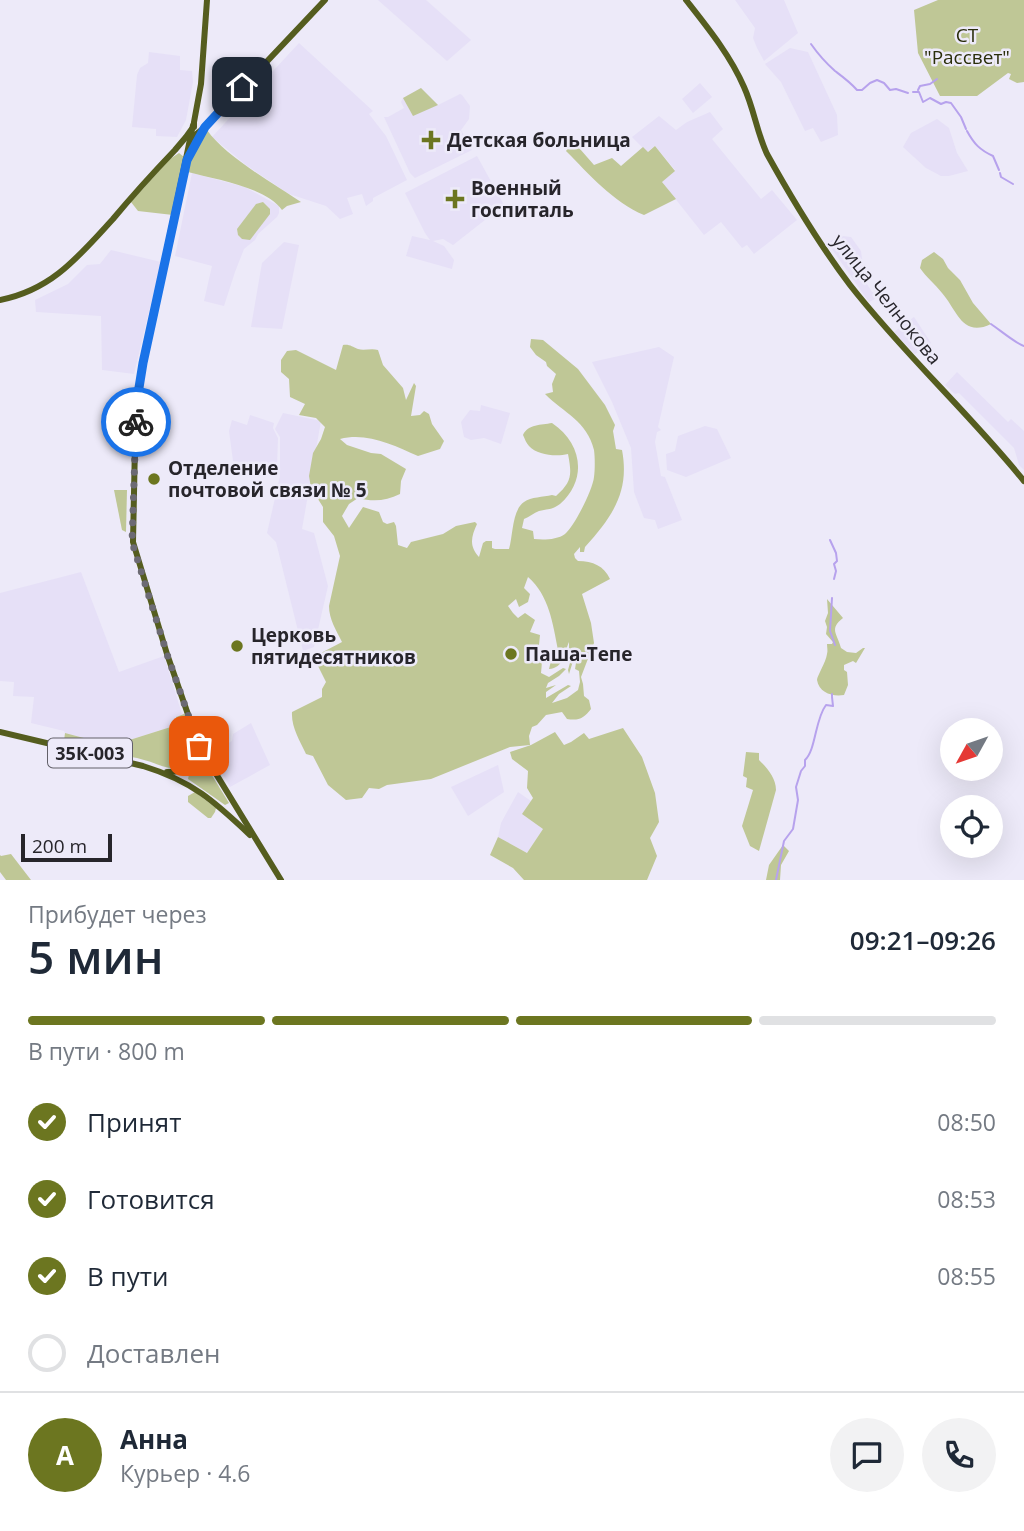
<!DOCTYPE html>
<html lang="ru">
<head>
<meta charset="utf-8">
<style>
  body { margin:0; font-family:"Open Sans",sans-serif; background:#f2f2f3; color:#1f2937; height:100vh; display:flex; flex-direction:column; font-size:26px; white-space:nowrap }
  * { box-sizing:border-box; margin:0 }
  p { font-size:23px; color:#747a83 }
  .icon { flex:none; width:38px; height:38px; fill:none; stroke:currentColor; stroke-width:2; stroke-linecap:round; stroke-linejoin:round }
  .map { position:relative; height:880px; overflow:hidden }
  .drawer { display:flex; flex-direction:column; background:#fff; flex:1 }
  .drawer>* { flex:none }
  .needle { width:46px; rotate:230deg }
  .buttons { position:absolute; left:940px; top:718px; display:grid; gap:14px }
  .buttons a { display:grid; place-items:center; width:63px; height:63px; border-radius:50%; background:#fff; box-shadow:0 7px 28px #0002; font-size:35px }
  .scale { position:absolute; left:21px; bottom:18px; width:91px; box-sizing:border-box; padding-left:7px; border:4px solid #27252b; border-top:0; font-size:19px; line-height:24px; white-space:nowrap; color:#27252b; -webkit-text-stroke:5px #edeaf9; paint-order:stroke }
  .pin { position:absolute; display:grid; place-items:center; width:60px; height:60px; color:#fff; margin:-30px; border-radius:14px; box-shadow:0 4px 10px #0006 }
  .courier { position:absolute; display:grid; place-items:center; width:70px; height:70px; margin:-35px; border:5px solid #1a73e8; border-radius:50%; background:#fff; color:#222; box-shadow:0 2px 9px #0007 }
  .headline em { font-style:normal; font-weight:600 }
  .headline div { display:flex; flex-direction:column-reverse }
  .headline { display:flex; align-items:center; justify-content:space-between; height:119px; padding:0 28px }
  h1 { font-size:46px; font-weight:600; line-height:52px }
  .bar { display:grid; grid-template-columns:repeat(4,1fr); gap:10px 7px; align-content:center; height:84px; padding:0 28px }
  .bar i { height:9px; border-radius:5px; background:#e0e1e3 }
  .bar .selected { background:#6c7620 }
  .bar p { grid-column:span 4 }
  .line { display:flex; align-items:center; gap:18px; padding:0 28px; border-top:2px solid #e0e1e3 }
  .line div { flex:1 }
  .round { display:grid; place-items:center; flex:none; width:74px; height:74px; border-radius:37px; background:#f2f2f3 }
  ol { padding:0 28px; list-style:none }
  li { display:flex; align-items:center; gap:21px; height:77px }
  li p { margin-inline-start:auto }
  li .icon { padding:7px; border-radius:50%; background:#6c7620; color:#fff; stroke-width:4 }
  li:last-child { color:#747a83 }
  li i { width:38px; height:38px; border:4px solid #e0e1e3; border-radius:50% }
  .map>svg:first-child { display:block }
</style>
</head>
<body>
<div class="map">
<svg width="1024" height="880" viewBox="0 0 1024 880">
  <rect width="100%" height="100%" fill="#edeaf9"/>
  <g fill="#e6e0f7">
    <path d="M 378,0 L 426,0 L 471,40 L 447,61 Z"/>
    <path d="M 735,0 L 784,0 L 798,33 L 764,61 L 757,48 L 753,38 L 755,28 Z"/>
    <path d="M 299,43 L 373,111 L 369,114 L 386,136 L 407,180 L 373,198 L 373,201 L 366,206 L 362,194 L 347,198 L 353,214 L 340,219 L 326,206 L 289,194 L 246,165 L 212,137 Z"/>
    <path d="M 790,48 L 808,52 L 837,115 L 838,135 L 821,142 L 813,128 L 805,131 L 781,82 L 765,64 Z"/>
    <path d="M 149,52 L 180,56 L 180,70 L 192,71 L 193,82 L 186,120 L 177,137 L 156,136 L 156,129 L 132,127 L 137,75 L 140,68 L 148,63 Z"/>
    <path d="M 700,83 L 712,97 L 693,113 L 682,99 Z"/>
    <path d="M 421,88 L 438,105 L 460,94 L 462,95 L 470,106 L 469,119 L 461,130 L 472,150 L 415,178 L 410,173 L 384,117 L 388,117 L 404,108 L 401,102 L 403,98 Z"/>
    <path d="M 710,112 L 723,129 L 712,139 L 761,199 L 772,190 L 797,220 L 754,254 L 747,245 L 742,248 L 721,222 L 704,235 L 662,182 L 675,170 L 655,146 L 647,152 L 632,137 L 659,116 L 676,130 L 687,122 Z"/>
    <path d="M 937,119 L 949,128 L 957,153 L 968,171 L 949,176 L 941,176 L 926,168 L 903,147 L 911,133 Z"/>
    <path d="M 477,156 L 504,205 L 453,245 L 443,239 L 433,241 L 444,246 L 454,260 L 452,269 L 406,256 L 412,236 L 430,240 L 425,233 L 405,193 Z"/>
    <path d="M 192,173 L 245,187 L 279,206 L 279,213 L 277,217 L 258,234 L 255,240 L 244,249 L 235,272 L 224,306 L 204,301 L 212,266 L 175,256 Z"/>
    <path d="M 843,236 L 851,237 L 861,251 L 865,281 L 872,292 L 879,295 L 877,298 L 869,302 L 827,242 Z"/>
    <path d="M 284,242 L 299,245 L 282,329 L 251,327 L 262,263 Z"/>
    <path d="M 111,250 L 161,262 L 134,374 L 102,370 L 101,316 L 36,312 L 35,300 L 68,284 L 87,265 L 100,264 Z"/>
    <path d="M 914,317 L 931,343 L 915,354 L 894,332 Z"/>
    <path d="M 659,347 L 674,357 L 658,427 L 661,430 L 657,432 L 655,442 L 661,476 L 665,477 L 682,520 L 658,529 L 655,520 L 644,518 L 634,492 L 631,448 L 612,402 L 592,362 Z"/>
    <path d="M 957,372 L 1008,422 L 1011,419 L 1024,431 L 1024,470 L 1019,465 L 1014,448 L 959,393 L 955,394 L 945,385 Z"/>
    <path d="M 481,405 L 510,413 L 501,444 L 484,438 L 471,440 L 464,437 L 461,422 L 470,410 L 480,411 Z"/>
    <path d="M 283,413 L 321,421 L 302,529 L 314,533 L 328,586 L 314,647 L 303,651 L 276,542 L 267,533 L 280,476 L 280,437 L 275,429 Z"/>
    <path d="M 250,415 L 274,423 L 273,428 L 278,438 L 277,467 L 233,461 L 229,431 L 232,420 L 247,425 Z"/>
    <path d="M 705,426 L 717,429 L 731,458 L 686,477 L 667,470 L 666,454 L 675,451 L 678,436 Z"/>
    <path d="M 81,572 L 119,672 L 164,656 L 182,714 L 176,717 L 177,725 L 120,743 L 99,742 L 65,733 L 64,731 L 31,723 L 34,697 L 13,696 L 14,682 L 0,681 L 0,593 Z"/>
    <path d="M 220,723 L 223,724 L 220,743 L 227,744 L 232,741 L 233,734 L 251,723 L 270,765 L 230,787 L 208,748 L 217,743 Z"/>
    <path d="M 498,765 L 504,792 L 468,816 L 451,787 Z"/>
    <path d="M 518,792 L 531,801 L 523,814 L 543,829 L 527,853 L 498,837 L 501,823 Z"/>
  </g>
  <g fill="#bfc796" fill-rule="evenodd">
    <path d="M 938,0 L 1024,0 L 1024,82 L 1017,83 L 1009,79 L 1011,74 L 1008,73 L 977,96 L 940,96 L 918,53 L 914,10 Z"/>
    <path d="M 421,88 L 438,105 L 413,116 L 403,98 Z"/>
    <path d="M 207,130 C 225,156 274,184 301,202 L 287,206 L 282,210 C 266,187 214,179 188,172 C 191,156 198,143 207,130 Z"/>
    <path d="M 573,141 L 594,165 L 612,158 L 621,166 L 643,147 L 648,152 L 655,146 L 675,171 L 662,182 L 676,199 L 644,215 C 613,202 589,174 566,151 Z"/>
    <path d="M 179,153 L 184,157 L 173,215 L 138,211 L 131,202 L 170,159 Z"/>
    <path d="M 263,202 L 270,209 L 270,214 L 250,240 L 242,239 L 238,235 L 237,229 L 256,204 Z"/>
    <path d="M 934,252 L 943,259 L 948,268 L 960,280 L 973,303 L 991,324 C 962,338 957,310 942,293 C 935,284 926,277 920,268 L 922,260 Z"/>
    <path d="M 531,339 L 543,340 L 578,369 L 605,405 L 615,425 L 613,431 L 616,449 L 622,450 C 630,492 612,517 585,547 L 584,552 L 580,552 L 580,547 L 574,554 L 575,558 L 578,561 C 593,561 604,566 610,579 L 582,594 L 591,623 L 594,643 L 581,677 L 583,684 L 584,696 L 589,700 L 591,709 C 584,718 579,721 567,719 L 562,712 L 546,715 L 537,725 L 532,727 L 529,736 L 530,745 L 510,747 L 431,779 L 387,785 L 379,789 L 369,788 L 362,798 L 346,800 L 328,785 L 313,756 L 306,754 C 300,741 291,727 292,712 L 322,697 L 322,689 L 326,682 L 318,666 L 319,664 L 315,658 L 321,653 L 342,642 C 336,630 329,619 329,606 L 340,556 L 334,536 L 323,522 L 323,507 L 311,488 L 309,476 L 313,453 L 321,439 L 325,427 L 316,418 L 299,415 L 305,404 L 290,397 L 289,379 L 281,372 L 281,360 L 287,351 L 296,350 L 336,370 L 343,345 C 350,344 352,347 358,349 C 364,351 371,348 378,350 L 383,365 L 403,388 L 406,400 L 414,383 L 416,386 L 411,416 L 420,415 L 424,411 L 429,414 L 432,424 L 444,441 L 440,449 L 418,456 C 393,445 367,432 340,439 L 347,445 L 371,453 L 381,454 L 406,469 L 401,481 L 400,494 C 386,501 373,502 358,498 L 349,504 L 342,516 L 349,528 L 363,507 L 379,512 L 383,522 L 387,524 L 394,522 L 396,526 L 398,545 L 407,548 L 411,542 L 443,534 L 456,526 L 475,522 L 477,524 C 471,537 469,546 479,557 L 483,543 L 486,541 L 492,541 L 492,548 L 495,549 L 509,549 C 513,536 512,510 524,502 C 531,497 543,497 552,495 L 556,496 C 572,482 572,475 568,454 C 556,457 537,455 529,446 C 526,443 525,439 523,435 C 528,424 541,425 552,423 C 582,443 588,479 560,504 C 552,510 547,509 539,511 C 534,513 529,517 524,519 L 522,528 L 533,531 L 534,539 C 543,540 557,540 565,534 C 574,527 593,489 594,477 C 595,470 595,457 594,450 C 587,421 564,413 545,394 L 553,392 L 552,384 L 556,374 L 547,366 L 546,362 L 536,355 L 530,347 ZM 528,577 C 549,595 553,624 558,650 L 551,661 L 549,669 C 564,668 564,653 569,642 L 569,654 L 567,662 L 571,659 L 568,670 L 569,674 L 574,658 L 577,657 L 575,669 L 579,671 L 580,682 L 578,690 L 567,698 L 552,703 L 559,694 L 571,686 L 568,685 L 546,698 L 546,692 L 556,685 L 546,688 L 548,683 L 559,676 L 566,669 L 563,668 L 549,677 L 541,673 C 542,663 543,657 537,649 L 539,645 L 540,635 L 530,632 L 535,620 L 525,613 L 518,618 L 513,613 L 508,606 L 516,599 L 519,607 L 528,602 L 530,594 L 524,588 Z"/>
    <path d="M 114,490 L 127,490 L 126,532 L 122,530 Z"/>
    <path d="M 827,599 L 843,618 C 829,629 837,633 841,648 L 847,652 L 856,653 L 863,648 L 865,648 L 856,663 L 853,661 L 844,665 L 844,670 L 847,672 L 848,685 L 844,695 C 833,697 819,693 817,680 C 817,676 826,662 827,654 C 828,651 827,647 827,644 L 832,644 L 833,642 L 826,634 L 827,627 L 825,621 L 828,613 Z"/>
    <path d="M 184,714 L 186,715 L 198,751 C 196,758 194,761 188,764 C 173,774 160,764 144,760 C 135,757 125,756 116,754 L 120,743 L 177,725 L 176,717 Z"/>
    <path d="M 623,728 L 642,757 L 655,793 L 659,822 L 650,838 L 657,856 L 647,880 L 524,880 L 513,868 L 490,855 L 498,837 L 527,853 L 543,829 L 522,814 L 533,798 L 527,788 L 528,771 L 512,759 L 510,752 L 531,745 L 555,732 L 564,745 L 571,742 L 584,733 L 589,739 Z"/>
    <path d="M 65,733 L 99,742 L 116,743 L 111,753 L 64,743 L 62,741 L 64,741 Z"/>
    <path d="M 746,752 L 759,753 L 759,760 C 767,768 776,778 776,790 L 759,851 L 750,846 L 742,826 L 753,790 L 746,787 L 747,778 L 743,776 Z"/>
    <path d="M 201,762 L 205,764 L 229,803 L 225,805 L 188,779 L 190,770 Z"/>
    <path d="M 195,792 L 216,808 L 215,812 L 211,818 L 208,818 L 188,802 L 188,796 Z"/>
    <path d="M 783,845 L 789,851 L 781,865 L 780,880 L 766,880 L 769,865 Z"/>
    <path d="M 11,854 L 31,880 L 6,880 L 0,872 L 0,855 L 1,856 Z"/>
  </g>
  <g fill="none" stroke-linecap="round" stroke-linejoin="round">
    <g stroke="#b7a2ed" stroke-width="2">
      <path d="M 811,44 C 818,54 826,63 835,71 C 843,77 850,82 857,90 L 862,90 L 870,83 L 877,80 L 884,83 L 890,90 L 896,89 L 908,93"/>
      <path d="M 918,90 L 920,86 L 930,84 L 937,79"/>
      <path d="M 913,92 L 919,92 L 923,102 L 930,98 L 941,104 L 946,102 L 951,103 L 961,117 L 966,129"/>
      <path d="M 967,131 C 974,144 980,150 993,156 L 999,170"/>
      <path d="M 1000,173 L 1001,177 L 1013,184"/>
      <path d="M 991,324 C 1000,330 1015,343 1024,346"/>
      <path d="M 830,540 L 836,553 L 837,561 L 834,564 L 836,571 L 834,579"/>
      <path d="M 832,598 L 830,631 L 835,645"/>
      <path d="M 832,696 L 832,694"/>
      <path d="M 776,880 L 784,841 L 793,829 L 798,800 L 796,787 L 801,771 L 805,766 L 805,760 C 816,750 815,719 826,705 L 833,706 L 832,697"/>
    </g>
    <g stroke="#555d1f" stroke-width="6">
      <path d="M 686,0 C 708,28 730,55 744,87 C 754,109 757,133 767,154 C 792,199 819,244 850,285 C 904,354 969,413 1024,481"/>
      <path d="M 193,125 L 140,378 L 135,444 L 133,542 L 167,654 L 199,746 L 281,880"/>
      <path d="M 194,127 L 194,122 L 201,84 L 207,0"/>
      <path d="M 190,139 L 205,127 L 325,0"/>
      <path d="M 190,153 L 202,131"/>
      <path d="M 0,300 C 52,290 79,256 113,219 C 133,195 154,172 175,150 L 186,137 L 191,130"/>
      <path d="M 0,732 L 143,766 C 192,781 214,801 250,835"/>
      <path d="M 167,772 C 182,772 200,767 200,750"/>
    </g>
  </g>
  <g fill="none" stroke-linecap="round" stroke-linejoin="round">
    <path stroke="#6c6a73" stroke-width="7" stroke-dasharray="0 12.6" d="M 136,422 L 132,542 L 167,654 L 199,746"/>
    <path stroke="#1a73e8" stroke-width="9" d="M 136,422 L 137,400 L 143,363 L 187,160 L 205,127 L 242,87"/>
  </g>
  <g fill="#6c7620" stroke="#edeaf9" stroke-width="2.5">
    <path d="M427.5 129.5h7v7h7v7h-7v7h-7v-7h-7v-7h7z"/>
    <path d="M451.5 188.5h7v7h7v7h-7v7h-7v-7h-7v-7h7z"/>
    <circle cx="154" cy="479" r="7"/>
    <circle cx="237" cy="646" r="7"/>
    <circle cx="511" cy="654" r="7"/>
  </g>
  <g text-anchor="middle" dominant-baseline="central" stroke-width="5" stroke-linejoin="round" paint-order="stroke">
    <rect fill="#edeaf9" stroke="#626069" stroke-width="2" x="48" y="738.5" width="84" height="29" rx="5"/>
    <g font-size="18" font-weight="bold" fill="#27252b">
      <text x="90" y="753">35К-003</text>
    </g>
    <g font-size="19" fill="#2a2e0a" stroke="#edeaf9">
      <text x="967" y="35">СТ<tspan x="967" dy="22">"Рассвет"</tspan></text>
    </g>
    <g font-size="19" font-weight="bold" fill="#27252b" stroke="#edeaf9" text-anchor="start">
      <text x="447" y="140">Детская больница</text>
      <text x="471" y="188">Военный<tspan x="471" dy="22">госпиталь</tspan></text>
      <text x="168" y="468">Отделение<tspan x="168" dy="22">почтовой связи № 5</tspan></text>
      <text x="251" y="635">Церковь<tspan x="251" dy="22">пятидесятников</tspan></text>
      <text x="525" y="654">Паша-Тепе</text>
    </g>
    <g font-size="19" fill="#27252b" stroke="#edeaf9">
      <text transform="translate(887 299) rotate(51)">улица Челнокова</text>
    </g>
  </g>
</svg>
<div class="buttons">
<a><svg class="needle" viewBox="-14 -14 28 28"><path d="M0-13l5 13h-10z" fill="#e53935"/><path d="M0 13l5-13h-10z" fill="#747a83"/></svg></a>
<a><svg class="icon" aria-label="locate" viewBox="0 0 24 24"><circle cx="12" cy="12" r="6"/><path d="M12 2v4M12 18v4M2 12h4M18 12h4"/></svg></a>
</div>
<div class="scale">200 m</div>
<div class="pin" style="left:199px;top:746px;background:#ea580c"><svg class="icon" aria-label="bag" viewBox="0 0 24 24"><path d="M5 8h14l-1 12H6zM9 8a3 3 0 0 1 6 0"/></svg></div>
<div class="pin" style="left:242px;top:87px;background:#1f2937"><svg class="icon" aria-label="home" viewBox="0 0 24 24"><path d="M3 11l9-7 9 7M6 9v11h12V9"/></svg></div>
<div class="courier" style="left:136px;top:422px"><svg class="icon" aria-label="bike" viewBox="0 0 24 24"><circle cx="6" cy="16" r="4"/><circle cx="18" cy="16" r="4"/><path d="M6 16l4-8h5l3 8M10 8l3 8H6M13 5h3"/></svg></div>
</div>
<section class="drawer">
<div class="headline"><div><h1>5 мин</h1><p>Прибудет через</p></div><em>09:21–09:26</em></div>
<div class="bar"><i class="selected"></i><i class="selected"></i><i class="selected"></i><i></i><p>В пути · 800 m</p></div>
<ol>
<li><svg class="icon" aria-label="check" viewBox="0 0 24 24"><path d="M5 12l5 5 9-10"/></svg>Принят<p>08:50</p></li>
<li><svg class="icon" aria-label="check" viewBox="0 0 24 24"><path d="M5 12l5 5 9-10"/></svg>Готовится<p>08:53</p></li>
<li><svg class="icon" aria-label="check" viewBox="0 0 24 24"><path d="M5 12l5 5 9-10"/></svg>В пути<p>08:55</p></li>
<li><i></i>Доставлен</li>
</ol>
<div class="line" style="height:126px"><b class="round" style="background:#6c7620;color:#fff">А</b><div><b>Анна</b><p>Курьер · 4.6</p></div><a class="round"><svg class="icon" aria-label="chat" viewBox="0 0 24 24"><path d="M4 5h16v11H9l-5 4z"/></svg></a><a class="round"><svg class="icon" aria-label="phone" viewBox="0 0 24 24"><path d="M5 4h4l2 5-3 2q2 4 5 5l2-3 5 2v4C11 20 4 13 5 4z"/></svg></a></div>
</section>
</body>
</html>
